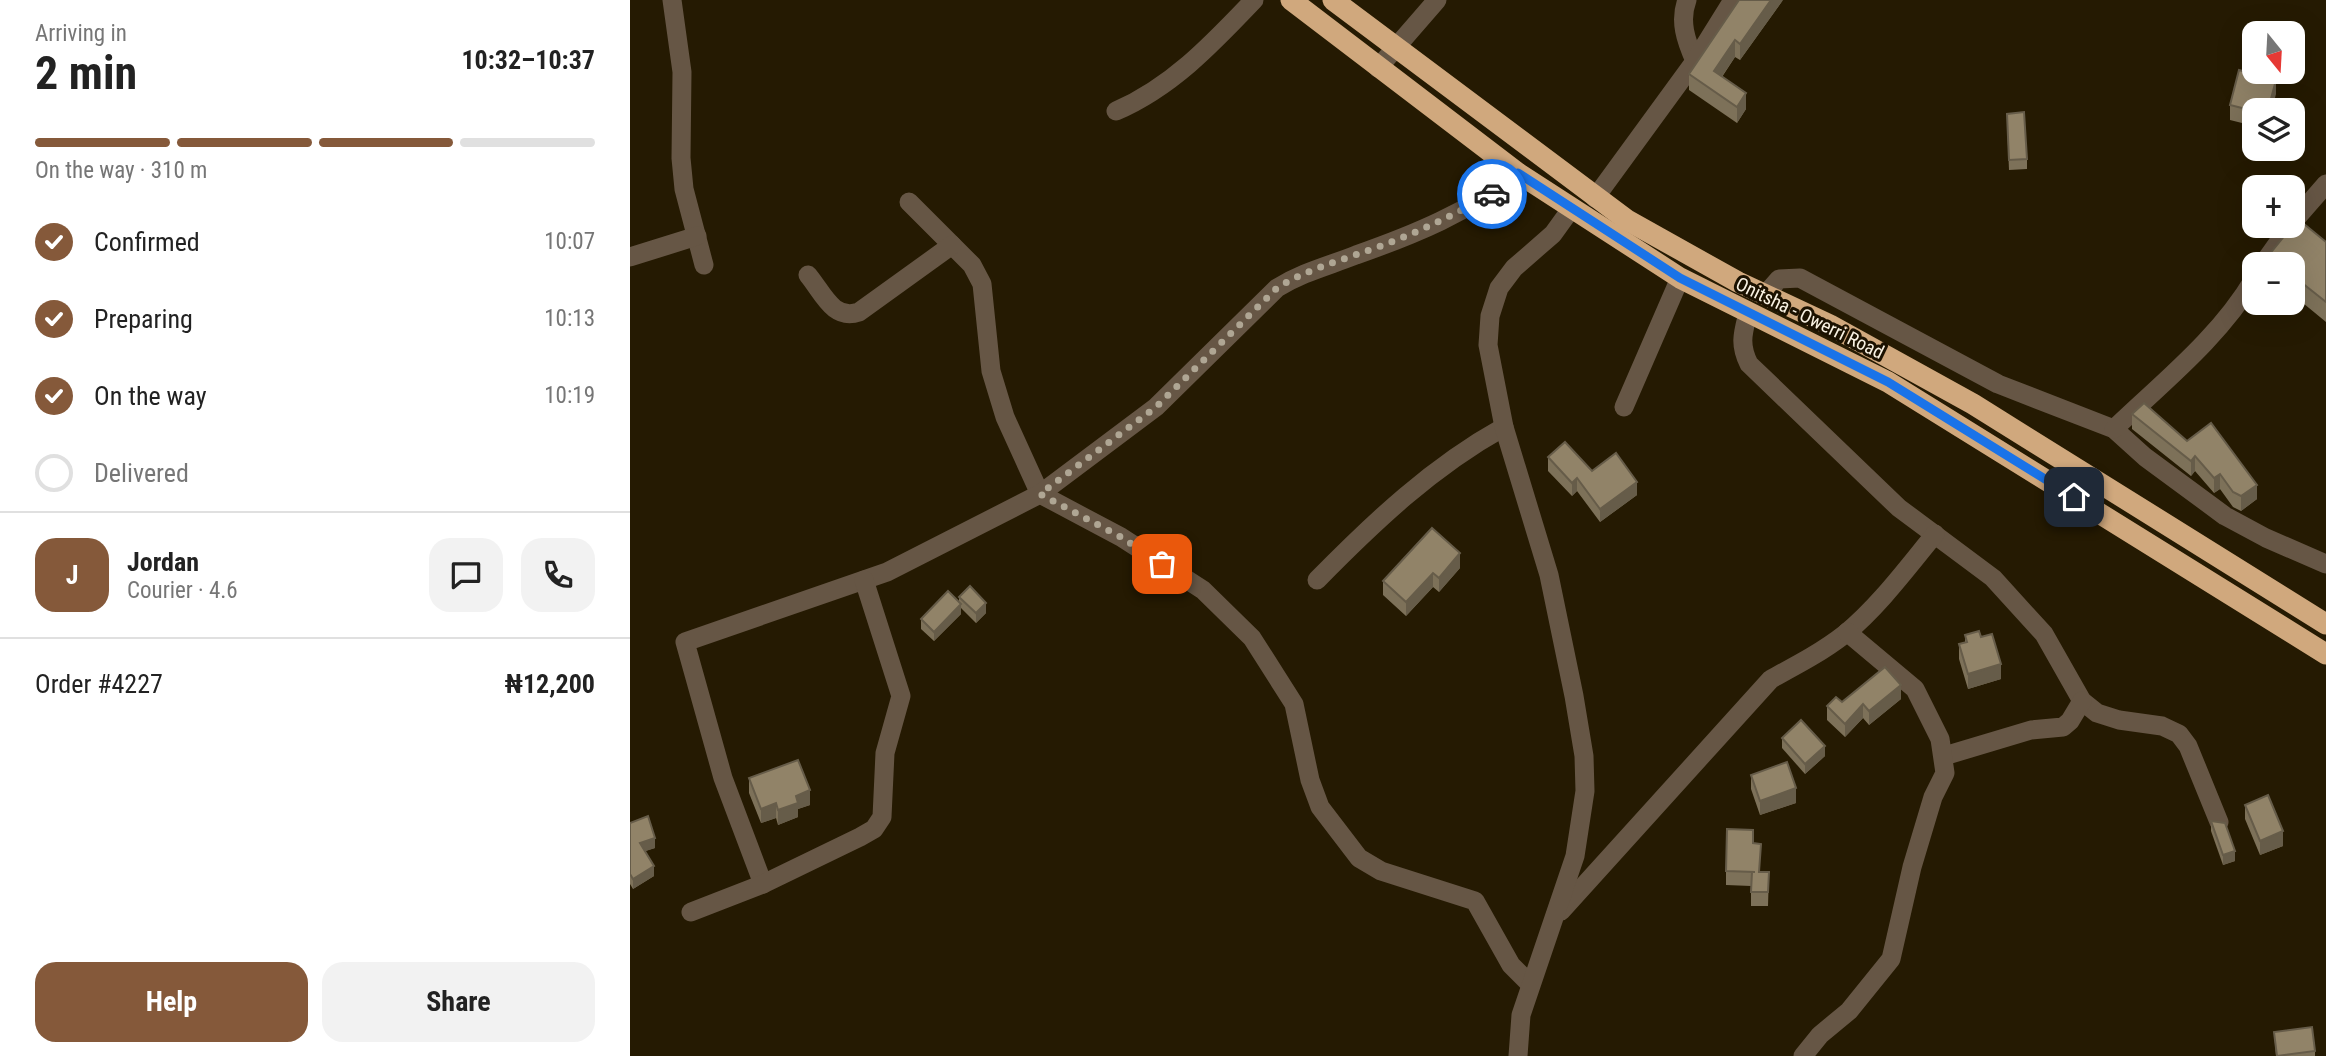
<!DOCTYPE html>
<html lang="en">
<head>
<meta charset="utf-8">
<style>
  body { margin:0; font-family:"Roboto Condensed",sans-serif; background:#f2f2f2; color:#222; height:100vh; display:flex; flex-direction:column; font-size:26px; white-space:nowrap }
  * { box-sizing:border-box; margin:0 }
  p { font-size:23px; color:#767676 }
  .icon { flex:none; width:38px; height:38px; fill:none; stroke:currentColor; stroke-width:2; stroke-linecap:round; stroke-linejoin:round }
  .map { position:relative; flex:1; overflow:hidden }
  .details { display:flex; flex-direction:column; background:#fff; width:630px }
  .details>* { flex:none }
  .needle { width:46px; rotate:162deg }
  .controls { position:absolute; left:1612px; top:21px; display:grid; gap:14px }
  .controls a { display:grid; place-items:center; width:63px; height:63px; border-radius:14px; background:#fff; box-shadow:0 7px 28px #0002; font-size:35px }
  .pin { position:absolute; display:grid; place-items:center; width:60px; height:60px; color:#fff; margin:-30px; border-radius:14px; box-shadow:0 4px 10px #0006 }
  .courier { position:absolute; display:grid; place-items:center; width:70px; height:70px; margin:-35px; border:5px solid #1a73e8; border-radius:50%; background:#fff; color:#222; box-shadow:0 2px 9px #0007 }
  .overview em { font-style:normal; font-weight:700 }
  .overview div { display:flex; flex-direction:column-reverse }
  .overview { display:flex; align-items:center; justify-content:space-between; height:119px; padding:0 35px }
  h1 { font-size:46px; font-weight:700; line-height:52px }
  .bar { display:grid; grid-template-columns:repeat(4,1fr); gap:10px 7px; align-content:center; height:84px; padding:0 35px }
  .bar i { height:9px; border-radius:5px; background:#e0e0e0 }
  .bar .on { background:#85593a }
  .bar p { grid-column:span 4 }
  .line { display:flex; align-items:center; gap:18px; padding:0 35px; border-top:2px solid #e0e0e0 }
  .line div { flex:1 }
  .round { display:grid; place-items:center; flex:none; width:74px; height:74px; border-radius:21px; background:#f2f2f2 }
  ol { padding:0 35px; list-style:none }
  li { display:flex; align-items:center; gap:21px; height:77px }
  li p { margin-inline-start:auto }
  li .icon { padding:7px; border-radius:50%; background:#85593a; color:#fff; stroke-width:4 }
  li:last-child { color:#767676 }
  li i { width:38px; height:38px; border:4px solid #e0e0e0; border-radius:50% }
  .action { display:flex; gap:14px; margin-top:auto; padding:14px 35px }
  .action a { flex:1; height:80px; border-radius:21px; background:#85593a; color:#fff; font-size:28px; font-weight:700; line-height:80px; text-align:center }
  .action a+a { background:#f2f2f2; color:#222 }
  main { display:flex; flex:1; min-height:0 }
  .map>svg:first-child { display:block }
</style>
</head>
<body>
<main>
<section class="details">
<div class="overview"><div><h1>2 min</h1><p>Arriving in</p></div><em>10:32–10:37</em></div>
<div class="bar"><i class="on"></i><i class="on"></i><i class="on"></i><i></i><p>On the way · 310 m</p></div>
<ol>
<li><svg class="icon" aria-label="check" viewBox="0 0 24 24"><path d="M5 12l5 5 9-10"/></svg>Confirmed<p>10:07</p></li>
<li><svg class="icon" aria-label="check" viewBox="0 0 24 24"><path d="M5 12l5 5 9-10"/></svg>Preparing<p>10:13</p></li>
<li><svg class="icon" aria-label="check" viewBox="0 0 24 24"><path d="M5 12l5 5 9-10"/></svg>On the way<p>10:19</p></li>
<li><i></i>Delivered</li>
</ol>
<div class="line" style="height:126px"><b class="round" style="background:#85593a;color:#fff">J</b><div><b>Jordan</b><p>Courier · 4.6</p></div><a class="round"><svg class="icon" aria-label="chat" viewBox="0 0 24 24"><path d="M4 5h16v11H9l-5 4z"/></svg></a><a class="round"><svg class="icon" aria-label="phone" viewBox="0 0 24 24"><path d="M5 4h4l2 5-3 2q2 4 5 5l2-3 5 2v4C11 20 4 13 5 4z"/></svg></a></div>
<div class="line" style="height:91px"><div>Order #4227</div><b>₦12,200</b></div>
<div class="action"><a>Help</a><a>Share</a></div>
</section>
<div class="map">
<svg width="1696" height="1056" viewBox="0 0 1696 1056">
  <rect width="100%" height="100%" fill="#251a02"/>
  <g fill="none" stroke-linecap="round" stroke-linejoin="round">
    <g stroke="#665645" stroke-width="19">
      <path d="M 42,0 L 52,72 L 51,158 L 54,189 L 74,265"/>
      <path d="M 1057,0 C 1049,21 1056,41 1065,61"/>
      <path d="M 748,68 L 807,0"/>
      <path d="M 486,111 C 542,87 583,43 624,0"/>
      <path d="M 965,198 L 1065,61 L 1103,0"/>
      <path d="M 279,202 L 342,265 L 352,284 L 361,371 L 375,417 L 410,494 L 491,537 L 573,590 L 622,638 L 664,704 L 680,780 L 690,807 L 729,858 L 751,871 L 845,901 L 881,965 L 900,984"/>
      <path d="M 1662,223 L 1696,184"/>
      <path d="M 0,257 L 67,236"/>
      <path d="M 1633,264 L 1660,226"/>
      <path d="M 178,275 C 193,293 203,321 229,312 L 322,245"/>
      <path d="M 1135,295 L 1149,279 L 1170,278 L 1368,384 L 1484,429 L 1515,457 L 1595,516 L 1636,538 L 1696,564"/>
      <path d="M 1118,313 C 1113,333 1109,344 1119,364 L 1269,508 L 1363,578 L 1414,634 L 1452,701 L 1467,713 L 1489,720 L 1532,726 L 1549,734 L 1558,746 L 1589,822"/>
      <path d="M 994,407 L 1050,278"/>
      <path d="M 1484,429 C 1533,382 1589,338 1624,279"/>
      <path d="M 687,580 C 745,521 802,467 874,427"/>
      <path d="M 1314,756 L 1401,730 L 1433,727 L 1440,721 L 1452,701"/>
      <path d="M 133,884 L 93,778 L 55,642 L 257,572 L 410,494 L 526,407 L 647,288 C 673,272 698,266 726,255 C 783,235 840,212 888,173"/>
      <path d="M 931,911 L 1141,679 C 1167,665 1192,652 1215,634 C 1249,606 1277,568 1305,534"/>
      <path d="M 61,912 L 133,884 L 230,837 L 244,829 L 252,817 L 255,753 L 271,696 L 234,580"/>
      <path d="M 888,1056 L 891,1015 L 945,856 L 955,791 L 954,756 L 944,696 L 919,575 L 874,427 L 858,345 L 860,316 L 869,288 L 884,268 L 923,234 L 941,209"/>
      <path d="M 1173,1056 L 1190,1035 L 1219,1011 L 1261,959 L 1282,867 L 1303,797 L 1315,773 L 1310,739 L 1285,689 L 1217,632"/>
    </g>
    <g stroke="#d0a87d" stroke-width="21">
      <path d="M 661,0 L 888,173 L 1050,278 L 1258,382 L 1696,654"/>
      <path d="M 703,0 L 997,220 L 1108,282 L 1200,325 L 1343,404 L 1696,624"/>
    </g>
  </g>
  <g fill="#7d7159">
    <path d="M 1153,0 L 1110,60 L 1105,57 L 1092,77 L 1116,109 L 1107,123 L 1059,90 L 1059,74 Z"/>
    <path d="M 1646,94 L 1624,110 L 1624,126 L 1600,120 L 1600,105 Z"/>
    <path d="M 1377,123 L 1397,159 L 1397,169 L 1379,170 Z"/>
    <path d="M 1696,242 L 1696,322 L 1662,294 L 1662,264 L 1638,264 L 1638,256 Z"/>
    <path d="M 1502,414 L 1557,441 L 1627,499 L 1611,511 L 1603,507 L 1590,489 L 1584,493 L 1565,471 L 1561,476 L 1502,429 Z"/>
    <path d="M 918,457 L 962,471 L 1007,495 L 970,522 L 947,491 L 942,496 L 918,471 Z"/>
    <path d="M 830,568 L 809,592 L 803,587 L 776,616 L 753,595 L 753,581 Z"/>
    <path d="M 329,597 L 356,613 L 346,623 L 331,608 L 331,614 L 304,641 L 291,629 L 291,619 L 329,603 Z"/>
    <path d="M 1335,635 L 1351,637 L 1371,679 L 1338,689 L 1329,659 L 1329,644 L 1335,642 Z"/>
    <path d="M 1271,699 L 1239,725 L 1233,718 L 1215,737 L 1197,720 L 1197,706 L 1212,702 Z"/>
    <path d="M 1152,738 L 1195,756 L 1175,774 L 1152,748 Z"/>
    <path d="M 1121,775 L 1166,803 L 1130,815 L 1121,789 Z"/>
    <path d="M 119,778 L 180,805 L 168,809 L 168,817 L 148,825 L 146,818 L 131,823 L 119,793 Z"/>
    <path d="M 1615,805 L 1653,846 L 1630,855 L 1615,819 Z"/>
    <path d="M 1581,821 L 1605,861 L 1593,865 L 1581,831 Z"/>
    <path d="M 0,823 L 25,848 L 15,851 L 24,876 L 3,889 L 0,884 Z"/>
    <path d="M 1123,843 L 1130,872 L 1139,872 L 1138,906 L 1121,906 L 1121,886 L 1096,885 L 1096,871 Z"/>
    <path d="M 1644,1032 L 1685,1051 L 1685,1056 L 1646,1056 Z"/>
  </g>
  <g fill="#665c49">
    <path d="M 1141,0 L 1153,0 L 1110,60 L 1110,44 Z"/>
    <path d="M 1105,40 L 1105,57 L 1084,88 L 1084,71 Z"/>
    <path d="M 1646,80 L 1646,94 L 1642,110 L 1638,110 Z"/>
    <path d="M 1116,93 L 1116,109 L 1107,123 L 1107,107 Z"/>
    <path d="M 1565,456 L 1565,471 L 1561,476 L 1561,461 Z"/>
    <path d="M 1590,474 L 1590,489 L 1584,493 L 1584,478 Z"/>
    <path d="M 947,478 L 947,491 L 942,496 L 942,483 Z"/>
    <path d="M 1007,482 L 1007,495 L 970,522 L 970,509 Z"/>
    <path d="M 1627,485 L 1627,499 L 1611,511 L 1611,496 Z"/>
    <path d="M 830,553 L 830,568 L 809,592 L 809,578 Z"/>
    <path d="M 803,573 L 803,587 L 776,616 L 776,602 Z"/>
    <path d="M 356,603 L 356,613 L 346,623 L 346,613 Z"/>
    <path d="M 331,604 L 331,614 L 304,641 L 304,632 Z"/>
    <path d="M 1371,664 L 1371,679 L 1338,689 L 1338,674 Z"/>
    <path d="M 1271,685 L 1271,699 L 1239,725 L 1239,711 Z"/>
    <path d="M 1233,704 L 1233,718 L 1215,737 L 1215,724 Z"/>
    <path d="M 1195,746 L 1195,756 L 1175,774 L 1175,764 Z"/>
    <path d="M 1166,788 L 1166,803 L 1130,815 L 1130,801 Z"/>
    <path d="M 180,790 L 180,805 L 168,809 L 168,817 L 148,825 L 148,810 L 166,796 Z"/>
    <path d="M 146,803 L 146,818 L 131,823 L 131,809 Z"/>
    <path d="M 1653,831 L 1653,846 L 1630,855 L 1630,841 Z"/>
    <path d="M 25,838 L 25,848 L 10,853 L 10,843 Z"/>
    <path d="M 1605,851 L 1605,861 L 1593,865 L 1593,855 Z"/>
    <path d="M 24,866 L 24,876 L 3,889 L 3,879 Z"/>
  </g>
  <g fill="#918368" stroke="#665c49" stroke-width="2">
    <path d="M 1109,0 L 1141,0 L 1110,44 L 1105,40 L 1084,71 L 1116,93 L 1107,107 L 1059,74 Z"/>
    <path d="M 1609,70 L 1646,80 L 1638,110 L 1624,110 L 1624,111 L 1600,105 Z"/>
    <path d="M 1394,112 L 1397,159 L 1379,160 L 1377,114 Z"/>
    <path d="M 1668,219 L 1696,242 L 1696,302 L 1662,275 L 1662,264 L 1649,264 L 1638,256 Z"/>
    <path d="M 1514,403 L 1557,441 L 1581,423 L 1627,485 L 1611,496 L 1603,492 L 1590,474 L 1584,478 L 1565,456 L 1561,461 L 1502,414 Z"/>
    <path d="M 935,442 L 962,471 L 986,453 L 1007,482 L 970,509 L 947,478 L 942,483 L 918,457 Z"/>
    <path d="M 802,528 L 830,553 L 809,578 L 803,573 L 776,602 L 753,581 Z"/>
    <path d="M 340,586 L 356,603 L 346,613 L 329,597 Z"/>
    <path d="M 318,591 L 331,604 L 304,632 L 291,619 Z"/>
    <path d="M 1349,631 L 1351,637 L 1362,634 L 1371,664 L 1338,674 L 1329,644 L 1337,642 L 1335,635 Z"/>
    <path d="M 1255,667 L 1271,685 L 1239,711 L 1233,704 L 1215,724 L 1197,706 L 1206,697 L 1212,702 Z"/>
    <path d="M 1171,720 L 1195,746 L 1175,764 L 1152,738 Z"/>
    <path d="M 168,760 L 180,790 L 166,796 L 168,803 L 148,810 L 146,803 L 131,809 L 119,778 Z"/>
    <path d="M 1157,762 L 1166,788 L 1130,801 L 1121,775 Z"/>
    <path d="M 1638,795 L 1653,831 L 1630,841 L 1615,805 Z"/>
    <path d="M 18,816 L 25,838 L 10,843 L 24,866 L 3,879 L 0,874 L 0,823 Z"/>
    <path d="M 1581,821 L 1595,823 L 1605,851 L 1593,855 Z"/>
    <path d="M 1097,829 L 1123,830 L 1123,843 L 1131,844 L 1129,872 L 1139,872 L 1138,892 L 1121,892 L 1122,872 L 1125,872 L 1096,871 Z"/>
    <path d="M 1682,1027 L 1685,1051 L 1647,1056 L 1644,1032 Z"/>
  </g>
  <g fill="none" stroke-linecap="round" stroke-linejoin="round">
    <path stroke="#afa694" stroke-width="7" stroke-dasharray="0 12.6" d="M 532,564 L 491,537 L 410,494 L 526,407 L 647,288 C 679,268 713,260 748,247 C 787,233 825,214 862,194"/>
    <path stroke="#1a73e8" stroke-width="9" d="M 862,194 L 888,173 L 1050,278 L 1258,382 L 1444,497"/>
  </g>
  <g text-anchor="middle" dominant-baseline="central" stroke-width="6" stroke-linejoin="round" paint-order="stroke">
    <g font-size="19" fill="#f9f2e3" stroke="#1b1100">
      <text transform="translate(1180 318) rotate(26)">Onitsha - Owerri Road</text>
    </g>
  </g>
</svg>
<div class="controls">
<a><svg class="needle" viewBox="-14 -14 28 28"><path d="M0-13l5 13h-10z" fill="#e53935"/><path d="M0 13l5-13h-10z" fill="#767676"/></svg></a>
<a><svg class="icon" aria-label="layers" viewBox="0 0 24 24"><path d="M12 4l9 5-9 5-9-5zM3 14l9 5 9-5"/></svg></a>
<a>+</a>
<a>−</a>
</div>
<div class="pin" style="left:532px;top:564px;background:#ea580c"><svg class="icon" aria-label="bag" viewBox="0 0 24 24"><path d="M5 8h14l-1 12H6zM9 8a3 3 0 0 1 6 0"/></svg></div>
<div class="pin" style="left:1444px;top:497px;background:#1f2937"><svg class="icon" aria-label="home" viewBox="0 0 24 24"><path d="M3 11l9-7 9 7M6 9v11h12V9"/></svg></div>
<div class="courier" style="left:862px;top:194px"><svg class="icon" aria-label="car" viewBox="0 0 24 24"><path d="M5 17H2v-5l4-1 3-4h7l3 4 3 1v5h-3M9 17h6M6 11h13"/><circle cx="7" cy="17" r="2"/><circle cx="17" cy="17" r="2"/></svg></div>
</div>
</main>
</body>
</html>
